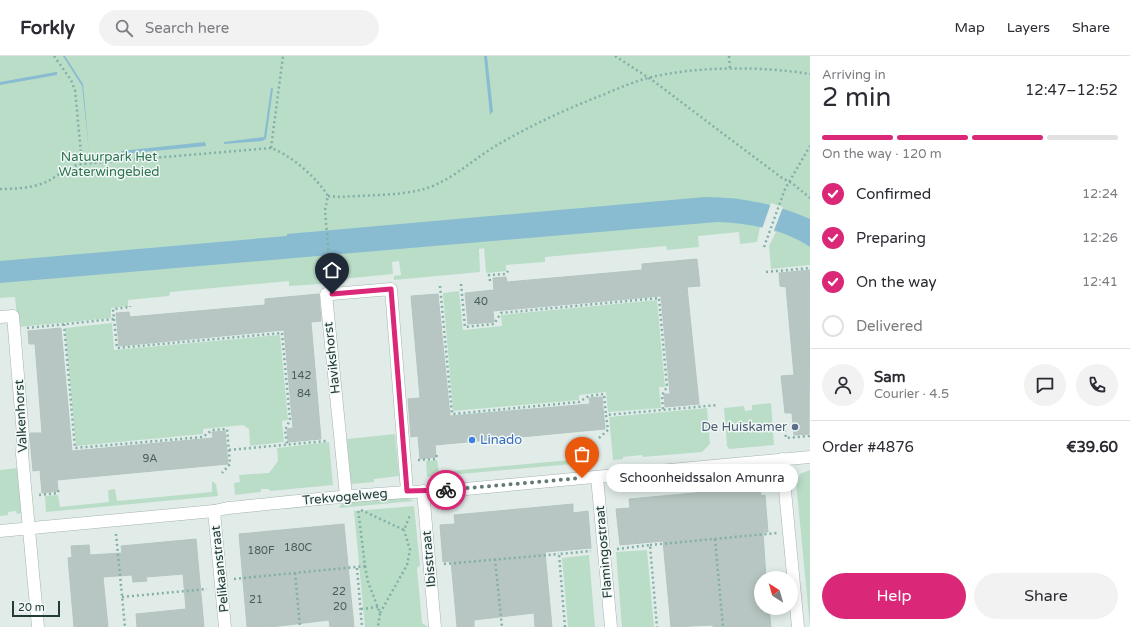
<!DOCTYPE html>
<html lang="en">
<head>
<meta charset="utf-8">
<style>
  body { margin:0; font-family:"Varela Round",sans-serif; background:#f2f2f3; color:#2b2b33; height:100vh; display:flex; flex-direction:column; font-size:15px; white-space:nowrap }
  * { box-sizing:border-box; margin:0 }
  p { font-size:13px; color:#7c7c81 }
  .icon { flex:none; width:22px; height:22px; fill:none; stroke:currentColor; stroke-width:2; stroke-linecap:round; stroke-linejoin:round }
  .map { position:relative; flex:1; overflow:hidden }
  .sheet { display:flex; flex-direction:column; background:#fff; width:320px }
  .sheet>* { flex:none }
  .needle { width:26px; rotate:323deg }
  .controls { position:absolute; left:754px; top:515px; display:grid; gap:8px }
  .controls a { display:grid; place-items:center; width:44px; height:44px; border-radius:50%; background:#fff; box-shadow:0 2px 10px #0003; font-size:20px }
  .scale { position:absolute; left:12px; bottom:10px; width:48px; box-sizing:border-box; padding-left:4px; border:2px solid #223c39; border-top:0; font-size:11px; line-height:14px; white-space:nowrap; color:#223c39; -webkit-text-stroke:3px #f2f8f6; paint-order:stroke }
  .pin { position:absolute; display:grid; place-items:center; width:34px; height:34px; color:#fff; margin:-41px -17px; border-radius:50% 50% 50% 0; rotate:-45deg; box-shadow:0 0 4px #0007 }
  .pin .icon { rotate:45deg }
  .courier { position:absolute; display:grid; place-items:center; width:40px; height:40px; margin:-20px; border:3px solid #db2777; border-radius:50%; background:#fff; color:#222; box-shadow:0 1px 5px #0007 }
  .bubble { position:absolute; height:28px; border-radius:14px; background:#fff; box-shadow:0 2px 10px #0003; font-size:13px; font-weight:600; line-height:28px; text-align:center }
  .summary em { font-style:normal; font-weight:600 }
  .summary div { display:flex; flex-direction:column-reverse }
  .summary { display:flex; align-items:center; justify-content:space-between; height:68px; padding:0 12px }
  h1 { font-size:26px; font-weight:600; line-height:30px }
  .bar { display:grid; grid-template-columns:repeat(4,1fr); gap:6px 4px; align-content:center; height:48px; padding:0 12px }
  .bar i { height:5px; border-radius:3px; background:#e1e1e2 }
  .bar .on { background:#db2777 }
  .bar p { grid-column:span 4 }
  .line { display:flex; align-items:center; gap:10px; padding:0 12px; border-top:1px solid #e1e1e2 }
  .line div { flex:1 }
  .round { display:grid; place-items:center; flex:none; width:42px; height:42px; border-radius:21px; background:#f2f2f3 }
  ol { padding:0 12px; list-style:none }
  li { display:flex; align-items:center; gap:12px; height:44px }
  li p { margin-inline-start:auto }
  li .icon { padding:4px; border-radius:50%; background:#db2777; color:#fff; stroke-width:4 }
  li:last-child { color:#7c7c81 }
  li i { width:22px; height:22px; border:2px solid #e1e1e2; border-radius:50% }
  .action { display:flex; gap:8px; margin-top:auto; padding:8px 12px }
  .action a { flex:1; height:46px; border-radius:24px; background:#db2777; color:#fff; font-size:16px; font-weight:600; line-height:46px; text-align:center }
  .action a+a { background:#f2f2f3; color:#2b2b33 }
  header { display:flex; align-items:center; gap:24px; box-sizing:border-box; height:56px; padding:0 20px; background:#fff; border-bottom:1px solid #e1e1e2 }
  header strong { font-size:19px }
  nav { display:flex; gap:22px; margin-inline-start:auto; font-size:14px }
  .search { width:280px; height:36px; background:#f2f2f3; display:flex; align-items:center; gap:10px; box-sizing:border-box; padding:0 14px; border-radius:22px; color:#7c7c81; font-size:15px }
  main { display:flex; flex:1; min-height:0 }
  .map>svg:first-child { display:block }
</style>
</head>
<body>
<header>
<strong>Forkly</strong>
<div class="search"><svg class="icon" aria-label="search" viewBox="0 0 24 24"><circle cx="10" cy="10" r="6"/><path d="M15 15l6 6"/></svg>Search here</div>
<nav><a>Map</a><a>Layers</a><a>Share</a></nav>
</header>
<main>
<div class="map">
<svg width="810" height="571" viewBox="0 0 810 571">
  <rect width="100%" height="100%" fill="#e1ece9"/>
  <g fill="#baddc8">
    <path d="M 0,0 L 810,0 L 810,209 L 771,213 L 769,190 L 776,176 L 760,171 L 757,186 L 740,188 L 739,176 L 698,180 L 699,191 L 667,194 L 666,190 L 545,201 L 545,206 L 506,209 L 506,215 L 487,217 L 486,216 L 484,192 L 479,193 L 480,216 L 394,224 L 394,220 L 401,219 L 399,205 L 392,206 L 393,218 L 342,223 L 341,212 L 332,213 L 331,199 L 326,199 L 328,224 L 321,225 L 321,228 L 289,230 L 289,225 L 170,236 L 169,240 L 128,244 L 128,250 L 111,252 L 111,262 L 18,271 L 15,241 L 0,242 Z"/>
    <path d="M 459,235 L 463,274 L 502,270 L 501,259 L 657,244 L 665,331 L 659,331 L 661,352 L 608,356 L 606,336 L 579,339 L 579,344 L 453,355 L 443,237 Z"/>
    <path d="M 112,267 L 114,294 L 280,279 L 288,364 L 282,365 L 284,386 L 250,390 L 249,373 L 243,369 L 203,373 L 203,378 L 76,390 L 65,272 Z"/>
    <path d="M 771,347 L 774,389 L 729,393 L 727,390 L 724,352 L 744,350 L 745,355 L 752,354 L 752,349 Z"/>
    <path d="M 707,352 L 710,388 L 702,396 L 643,401 L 642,399 L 623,401 L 623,403 L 613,404 L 609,361 Z"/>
    <path d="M 395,378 L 399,420 L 374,423 L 374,426 L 351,428 L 347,383 Z"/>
    <path d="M 329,386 L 333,429 L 270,435 L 269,433 L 261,433 L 261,436 L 235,439 L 234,427 L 240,426 L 239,419 L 269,417 L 278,405 L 277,392 Z"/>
    <path d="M 590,390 L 594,393 L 595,406 L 427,421 L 426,405 L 437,404 L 439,416 L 591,402 Z"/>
    <path d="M 18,412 L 22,457 L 17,458 L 16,455 L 8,456 L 8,459 L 0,460 L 0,414 Z"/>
    <path d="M 810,414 L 810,571 L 796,426 L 800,418 Z"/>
    <path d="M 212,425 L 216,428 L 218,440 L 46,456 L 45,440 L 58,439 L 60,451 L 109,446 L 108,434 L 115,433 L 117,445 L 212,436 Z"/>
    <path d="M 404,441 L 414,445 L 339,452 L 343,446 Z"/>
    <path d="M 414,450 L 420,509 L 417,512 L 422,567 L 428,571 L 365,571 L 354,455 Z"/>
    <path d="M 647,494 L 654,571 L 622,571 L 616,496 Z"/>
    <path d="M 589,499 L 595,571 L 568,571 L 562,502 Z"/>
  </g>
  <g fill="#89bcd1">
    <path d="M 63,0 L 65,0 L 83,28 L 89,96 L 82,30 Z"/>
    <path d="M 484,0 L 487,0 L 493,55 L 490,59 Z"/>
    <path d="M 56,16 L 57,16 L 57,19 L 0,29 L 0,26 Z"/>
    <path d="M 271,32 L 273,32 L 266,83 L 262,85 L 224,88 L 224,86 L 264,81 Z"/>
    <path d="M 205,86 L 206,90 L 122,98 L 121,95 Z"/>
    <path d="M 705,141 C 742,141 776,148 810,163 L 810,191 C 783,173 749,167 717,166 L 0,227 L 0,205 L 287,180 L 287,178 Z"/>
  </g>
  <path fill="#e1ece9" d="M 771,147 L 783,151 L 773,177 L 762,173 Z"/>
  <g fill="#b7c6c2" stroke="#b4c5c0">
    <path d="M 697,203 L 700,230 L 687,231 L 699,348 L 665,351 L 664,338 L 670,338 L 661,240 L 493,255 L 494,266 L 468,268 L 465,237 L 494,234 L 493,222 L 506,221 L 507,226 L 642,214 L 642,208 Z"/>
    <path d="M 810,214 L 809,378 L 794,379 L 792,357 L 785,357 L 781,320 L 794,319 L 786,231 L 780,230 L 779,217 Z"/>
    <path d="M 319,238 L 321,265 L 311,266 L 321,383 L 288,386 L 287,373 L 293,372 L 284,274 L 119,290 L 116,257 L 129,256 L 130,261 L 265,249 L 265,243 Z"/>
    <path d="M 438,238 L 450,360 L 590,348 L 589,342 L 602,341 L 605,373 L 435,389 L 436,401 L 420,403 L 418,380 L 411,381 L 408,343 L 420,342 L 411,240 Z"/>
    <path d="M 61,272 L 72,395 L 213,382 L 212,376 L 225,375 L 228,408 L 57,424 L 58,435 L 42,437 L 40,414 L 33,415 L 30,383 L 30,377 L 42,377 L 35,288 L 29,288 L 28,275 Z"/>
    <path d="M 760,431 L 761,440 L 765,439 L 768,476 L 763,476 L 766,522 L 761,522 L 761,552 L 769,552 L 771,571 L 713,571 L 713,569 L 671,571 L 663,485 L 620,489 L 616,453 L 630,452 L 629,443 Z"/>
    <path d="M 573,448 L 573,457 L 588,455 L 591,492 L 545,496 L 552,571 L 535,571 L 534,557 L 474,564 L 474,571 L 457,571 L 451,505 L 443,506 L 440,469 L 455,468 L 454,459 Z"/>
    <path d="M 344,468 L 354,571 L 330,571 L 329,564 L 271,571 L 247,571 L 239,478 Z"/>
    <path d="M 196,483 L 204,571 L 137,571 L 136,558 L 186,553 L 183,518 L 146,521 L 147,525 L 133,526 L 132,519 L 103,521 L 108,571 L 74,571 L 68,502 L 72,501 L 71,490 L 89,489 L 90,499 L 122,497 L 121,490 Z"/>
  </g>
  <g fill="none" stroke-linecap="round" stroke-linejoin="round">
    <g stroke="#a4b4b1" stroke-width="13">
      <g id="minor">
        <path d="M 0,261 L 13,260 L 23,379 L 22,398 L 38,571"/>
        <path d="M 782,403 L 798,571"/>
        <path d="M 597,421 L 611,571"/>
        <path d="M 423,435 L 435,571"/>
        <path d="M 346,440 L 326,238 L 332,238 L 391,233 L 407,435"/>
        <path d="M 214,455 L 225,571"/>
        <path d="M 0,475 L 214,455 L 228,452 C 300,445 372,436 444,435 L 810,401"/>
      </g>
    </g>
    <g stroke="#82afa7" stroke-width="2.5" stroke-dasharray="2 3" stroke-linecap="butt">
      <path d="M 54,0 L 71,24 L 75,34 L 82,108"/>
      <path d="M 615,0 L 652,24 L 782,122 L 792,127 L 810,142"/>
      <path d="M 729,0 L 730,13"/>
      <path d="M 271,92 L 283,0"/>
      <path d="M 0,133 C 14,133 33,132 46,126 C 61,119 64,111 82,108 L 271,92 C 291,99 317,122 328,140 L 325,154 L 331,226"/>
      <path d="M 328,140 L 340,141 C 366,139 399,140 424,133 C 452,125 474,102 499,88 C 533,68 569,52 605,38 C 619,32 633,26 648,22 C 694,10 763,10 810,18"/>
      <path d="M 764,191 L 785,133 L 810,90"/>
      <path d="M 766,216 L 810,212"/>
      <path d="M 490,225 L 489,219 L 506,218 L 508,215"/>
      <path d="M 461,228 L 465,271 L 494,268 L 501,257 L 659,242 L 667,331 L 662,339 L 663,354"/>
      <path d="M 440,230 L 452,358 L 579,346 L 589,340 L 604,338 L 606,359"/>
      <path d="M 114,263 L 117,292 L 282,277 L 290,364 L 285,374 L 287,388"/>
      <path d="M 64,268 L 75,392 L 203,381 L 212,374 L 227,373 L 230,408 L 222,417"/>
      <path d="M 27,272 L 114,263 L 113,253 L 130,251 L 130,250"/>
      <path d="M 778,370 L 784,370 L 786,382 L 809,380 L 810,378"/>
      <path d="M 599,382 L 608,374 L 606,359 L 718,349"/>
      <path d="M 229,394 L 326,385"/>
      <path d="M 418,404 L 436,403 L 437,398"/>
      <path d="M 39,439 L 58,437 L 59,432"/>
      <path d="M 361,454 L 404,474 L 410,459"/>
      <path d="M 116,478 L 125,571"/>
      <path d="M 715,483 L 723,571"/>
      <path d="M 650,489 L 777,477"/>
      <path d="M 617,493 L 650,489 L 657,571"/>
      <path d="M 495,503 L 502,571"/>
      <path d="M 444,508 L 559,498"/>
      <path d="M 365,510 L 368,526 L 380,557 L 378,571"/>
      <path d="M 357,512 L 362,571"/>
      <path d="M 295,517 L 300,571"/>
      <path d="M 234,523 L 365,510 L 358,453"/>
      <path d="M 122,541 L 207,533"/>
      <path d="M 361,553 L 378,551"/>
      <path d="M 380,557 L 407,509 L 410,494 L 404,474"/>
      <path d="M 565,571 L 559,498 L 591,495"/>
    </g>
    <use href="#minor" stroke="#fff" stroke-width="12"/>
  </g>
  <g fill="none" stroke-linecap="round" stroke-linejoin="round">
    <path stroke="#657a77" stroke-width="4" stroke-dasharray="0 7.2" d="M 446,434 L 582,422"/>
    <path stroke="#db2777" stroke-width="5" d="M 332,238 L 391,233 L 407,435 L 446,434"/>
  </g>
  <circle fill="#5c6f8a" stroke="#f2f8f6" stroke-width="1.5" cx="795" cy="371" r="4"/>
  <circle fill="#3f7fe0" stroke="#f2f8f6" stroke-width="1.5" cx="472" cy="384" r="4"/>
  <g text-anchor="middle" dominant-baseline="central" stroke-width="3" stroke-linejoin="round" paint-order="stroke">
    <g font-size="11" fill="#475e5b">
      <text x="481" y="245">40</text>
      <text x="301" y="319">142</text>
      <text x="304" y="337">84</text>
      <text x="150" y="402">9A</text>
      <text x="298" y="491">180C</text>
      <text x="261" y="494">180F</text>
      <text x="339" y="535">22</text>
      <text x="256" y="543">21</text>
      <text x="340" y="550">20</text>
    </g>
    <g font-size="13" fill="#2c7351" stroke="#f2f8f6">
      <text x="109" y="101">Natuurpark Het<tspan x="109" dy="15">Waterwingebied</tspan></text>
    </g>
    <g font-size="13" fill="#223c39" stroke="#f2f8f6">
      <text transform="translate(332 302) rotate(-96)">Havikshorst</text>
      <text transform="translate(21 360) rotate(-93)">Valkenhorst</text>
      <text transform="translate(345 441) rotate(-5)">Trekvogelweg</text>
      <text transform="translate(604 496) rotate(-95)">Flamingostraat</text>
      <text transform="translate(429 503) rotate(-95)">Ibisstraat</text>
      <text transform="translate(220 513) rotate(-96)">Pelikaanstraat</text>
    </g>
    <g font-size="13" fill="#4e5e75" stroke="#f2f8f6" text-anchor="end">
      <text x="787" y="371">De Huiskamer</text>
    </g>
    <g font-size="13" fill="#366cbe" stroke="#f2f8f6" text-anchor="start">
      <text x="480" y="384">Linado</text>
    </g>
  </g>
</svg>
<div class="controls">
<a><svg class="needle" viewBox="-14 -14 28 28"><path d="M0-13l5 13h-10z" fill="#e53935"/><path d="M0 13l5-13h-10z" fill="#7c7c81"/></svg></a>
</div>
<div class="scale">20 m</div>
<div class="pin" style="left:582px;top:422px;background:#ea580c"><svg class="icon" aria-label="bag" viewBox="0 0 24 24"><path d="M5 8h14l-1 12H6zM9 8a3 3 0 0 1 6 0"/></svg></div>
<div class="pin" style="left:332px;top:238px;background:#1f2937"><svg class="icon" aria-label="home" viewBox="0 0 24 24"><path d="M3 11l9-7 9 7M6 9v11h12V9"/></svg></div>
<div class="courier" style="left:446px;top:434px"><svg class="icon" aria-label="bike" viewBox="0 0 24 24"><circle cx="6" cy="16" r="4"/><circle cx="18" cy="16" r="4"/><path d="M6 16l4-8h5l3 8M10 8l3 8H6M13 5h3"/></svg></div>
<div class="bubble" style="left:606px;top:408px;width:192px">Schoonheidssalon Amunra</div>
</div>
<section class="sheet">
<div class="summary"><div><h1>2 min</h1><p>Arriving in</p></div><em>12:47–12:52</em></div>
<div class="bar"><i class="on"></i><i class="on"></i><i class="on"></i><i></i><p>On the way · 120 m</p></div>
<ol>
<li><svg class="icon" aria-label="check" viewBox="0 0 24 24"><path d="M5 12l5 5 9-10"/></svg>Confirmed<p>12:24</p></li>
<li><svg class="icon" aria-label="check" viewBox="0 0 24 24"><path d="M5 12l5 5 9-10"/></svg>Preparing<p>12:26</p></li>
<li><svg class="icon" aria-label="check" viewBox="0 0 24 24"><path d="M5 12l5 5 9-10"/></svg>On the way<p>12:41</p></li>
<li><i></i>Delivered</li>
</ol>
<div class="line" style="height:72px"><a class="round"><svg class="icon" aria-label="person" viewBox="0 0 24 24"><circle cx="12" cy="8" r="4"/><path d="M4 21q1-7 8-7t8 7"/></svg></a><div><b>Sam</b><p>Courier · 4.5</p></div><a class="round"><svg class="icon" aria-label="chat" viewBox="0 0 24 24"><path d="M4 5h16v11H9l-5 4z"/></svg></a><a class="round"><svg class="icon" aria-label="phone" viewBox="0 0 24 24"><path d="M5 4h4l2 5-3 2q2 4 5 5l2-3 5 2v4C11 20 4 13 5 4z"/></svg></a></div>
<div class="line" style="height:52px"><div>Order #4876</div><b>€39.60</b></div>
<div class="action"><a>Help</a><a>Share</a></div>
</section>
</main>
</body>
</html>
